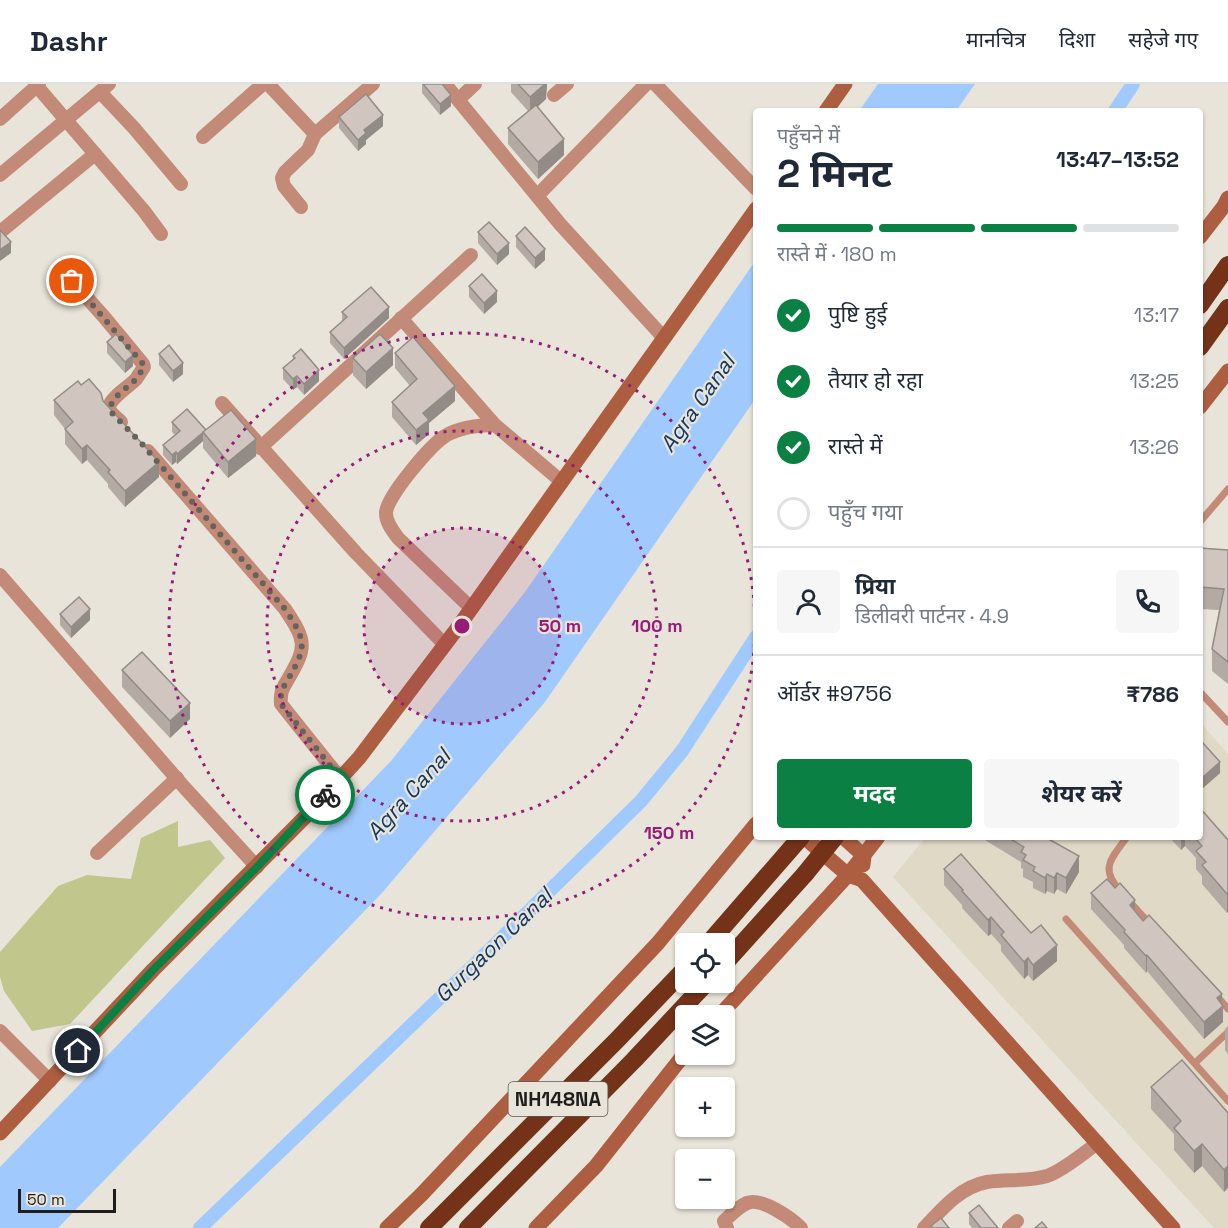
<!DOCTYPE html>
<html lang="hi">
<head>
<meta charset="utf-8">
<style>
  body { margin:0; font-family:"Space Grotesk","Noto Sans Devanagari",sans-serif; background:#f6f6f7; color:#1f2937; height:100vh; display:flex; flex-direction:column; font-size:22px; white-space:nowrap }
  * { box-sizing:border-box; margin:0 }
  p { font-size:20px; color:#747a83 }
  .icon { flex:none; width:33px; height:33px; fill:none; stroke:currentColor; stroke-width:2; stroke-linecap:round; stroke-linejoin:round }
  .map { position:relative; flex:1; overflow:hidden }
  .sheet { position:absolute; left:753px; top:24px; width:450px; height:732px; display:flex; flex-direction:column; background:#fff; border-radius:6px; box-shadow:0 2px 4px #0004 }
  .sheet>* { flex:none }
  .fabs { position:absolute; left:675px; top:849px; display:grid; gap:12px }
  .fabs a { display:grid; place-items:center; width:60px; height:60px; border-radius:6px; background:#fff; box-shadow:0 2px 4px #0004; font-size:30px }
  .scale { position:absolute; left:18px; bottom:15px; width:98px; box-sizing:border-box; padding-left:6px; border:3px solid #201e1a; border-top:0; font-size:16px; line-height:21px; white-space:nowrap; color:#201e1a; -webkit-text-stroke:4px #e8e4d9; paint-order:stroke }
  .pin { position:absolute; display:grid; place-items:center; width:51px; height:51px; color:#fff; margin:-26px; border:3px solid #fff; border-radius:50%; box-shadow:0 2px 6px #0007 }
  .courier { position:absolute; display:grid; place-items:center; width:60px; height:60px; margin:-30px; border:4px solid #0b8043; border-radius:50%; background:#fff; color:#222; box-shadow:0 2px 8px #0007 }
  .head em { font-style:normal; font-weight:700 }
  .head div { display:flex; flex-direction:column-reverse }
  .head { display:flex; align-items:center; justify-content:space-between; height:102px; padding:0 24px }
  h1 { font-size:39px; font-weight:700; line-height:45px }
  .bar { display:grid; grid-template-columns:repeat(4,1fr); gap:9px 6px; align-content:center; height:72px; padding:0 24px }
  .bar i { height:8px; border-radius:4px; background:#e0e1e3 }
  .bar .active { background:#0b8043 }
  .bar p { grid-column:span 4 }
  .line { display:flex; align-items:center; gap:15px; padding:0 24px; border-top:2px solid #e0e1e3 }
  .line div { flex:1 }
  .round { display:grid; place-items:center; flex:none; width:63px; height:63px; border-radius:6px; background:#f6f6f7 }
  ol { padding:0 24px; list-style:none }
  li { display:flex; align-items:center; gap:18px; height:66px }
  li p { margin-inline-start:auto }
  li .icon { padding:6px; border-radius:50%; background:#0b8043; color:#fff; stroke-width:4 }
  li:last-child { color:#747a83 }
  li i { width:33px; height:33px; border:3px solid #e0e1e3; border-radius:50% }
  .button { display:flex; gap:12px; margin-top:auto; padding:12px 24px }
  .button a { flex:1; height:69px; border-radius:6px; background:#0b8043; color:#fff; font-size:24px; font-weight:700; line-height:69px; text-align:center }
  .button a+a { background:#f6f6f7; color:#1f2937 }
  header { display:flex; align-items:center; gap:36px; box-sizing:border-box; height:84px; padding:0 30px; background:#fff; border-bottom:2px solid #e0e1e3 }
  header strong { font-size:28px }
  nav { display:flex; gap:33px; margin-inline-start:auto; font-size:21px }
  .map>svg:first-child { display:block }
</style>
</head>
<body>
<header>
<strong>Dashr</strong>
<nav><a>मानचित्र</a><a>दिशा</a><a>सहेजे गए</a></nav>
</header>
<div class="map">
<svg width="1228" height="1144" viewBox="0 0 1228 1144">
  <rect width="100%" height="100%" fill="#e8e4d9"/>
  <path fill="#dfd9c6" d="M 1200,638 L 1228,670 L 1228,1144 L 1214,1144 L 893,793 L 926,753 L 1200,753 Z"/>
  <path fill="#c1c68d" d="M 178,737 L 178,763 L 210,756 L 225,774 L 70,940 L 32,947 L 4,907 L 0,893 L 0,868 L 58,802 L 87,791 L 131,795 L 141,754 Z"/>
  <g fill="#a0cafe">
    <path d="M 878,0 L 975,0 L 956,27 L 859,27 Z"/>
    <path d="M 756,176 L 756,314 L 545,618 L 381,810 L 58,1144 L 0,1144 L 0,1083 L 391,677 L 525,508 Z"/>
  </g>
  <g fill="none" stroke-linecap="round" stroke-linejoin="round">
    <g stroke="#a0cafe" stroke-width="14">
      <path d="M 1115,27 L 1133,0"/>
      <path d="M 200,1144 L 471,884 L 641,717 L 682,667 L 756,553"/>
    </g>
    <g stroke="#c38b77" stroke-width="7">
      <path d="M 1200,438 L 1228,405"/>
      <path d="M 1200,608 L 1228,638"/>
      <path d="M 1121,808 C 1099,784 1111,775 1127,753"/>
      <path d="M 1130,818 L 1151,841"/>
      <path d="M 1066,835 L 1228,1017"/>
      <path d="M 1216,911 L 1228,925"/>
      <path d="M 1195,979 L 1228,948"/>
    </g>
    <g stroke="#c38b77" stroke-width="14">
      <path d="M 35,0 L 144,127 L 161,150"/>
      <path d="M 268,0 L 315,50 L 373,0"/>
      <path d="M 445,0 L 560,140 L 664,254"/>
      <path d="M 655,0 L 756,105"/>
      <path d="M 100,8 L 134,44 L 181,100"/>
      <path d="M 554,11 L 567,0"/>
      <path d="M 459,15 L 475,0"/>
      <path d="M 0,35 L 39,0"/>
      <path d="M 203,53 L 263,0"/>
      <path d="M 0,91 L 109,0"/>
      <path d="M 537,112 L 646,0"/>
      <path d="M 301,123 L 284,102 L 282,94 L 285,88 L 308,66 L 315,50"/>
      <path d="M 0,148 L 95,70"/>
      <path d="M 64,188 L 105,234 L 143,280 L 144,283 C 141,287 139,291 136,295 C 130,302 111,313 109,323 C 109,328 117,334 121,338"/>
      <path d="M 401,234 L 495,341"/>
      <path d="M 222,319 L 356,469 L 445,561"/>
      <path d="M 260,364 L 471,171"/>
      <path d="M 148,367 L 285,525 C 307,558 307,563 287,597 C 282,605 280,610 281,620 L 340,694"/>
      <path d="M 0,491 L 184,703 L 257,783"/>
      <path d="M 471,524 L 398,454 C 393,447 386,439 386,429 C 386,413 431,361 445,352 C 460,343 478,341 495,341 L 562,398"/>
      <path d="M 97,769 L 177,694"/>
      <path d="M 0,947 L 50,997"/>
      <path d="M 727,1144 L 724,1137 C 731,1131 738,1123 747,1119 C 761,1113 791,1134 801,1144"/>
      <path d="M 924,1144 C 942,1125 960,1103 987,1098 C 1006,1095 1027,1098 1047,1092 C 1064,1086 1083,1069 1098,1059"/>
      <path d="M 1009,1144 L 1017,1137"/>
    </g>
    <g stroke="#ae5e40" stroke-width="15">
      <path d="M 826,27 L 845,0"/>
      <path d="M 1200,153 L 1224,122 L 1228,114"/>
      <path d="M 1200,323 L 1228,287"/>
      <path d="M 804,753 L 848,791 L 862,796 L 1173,1144"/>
      <path d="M 843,753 L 864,772 L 863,781"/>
      <path d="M 719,932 L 848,791 L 878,753"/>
      <path d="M 0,1049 L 153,886 L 306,732 L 359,674 L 456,546 L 756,125"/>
      <path d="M 387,1144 L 422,1110 L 658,859 L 756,740"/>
      <path d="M 536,1144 L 596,1082 L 686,968"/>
    </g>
    <g stroke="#743219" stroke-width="18">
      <path d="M 1200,221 L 1228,181"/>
      <path d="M 1200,263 L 1228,224"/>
      <path d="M 708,860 L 801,753"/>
      <path d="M 724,880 L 805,790"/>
      <path d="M 429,1144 L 617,956 L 686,884"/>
      <path d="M 468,1144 L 634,976 L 707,898"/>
    </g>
    <path stroke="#743219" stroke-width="18" d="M 805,790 L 835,753"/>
  </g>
  <g fill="#b4aaa4">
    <path d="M 422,0 L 442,0 L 451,22 L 440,31 L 422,9 Z"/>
    <path d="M 511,0 L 547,0 L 546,15 L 537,23 L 564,71 L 538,95 L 508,60 L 508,44 L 528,27 L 511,8 Z"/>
    <path d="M 339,33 L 383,42 L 366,56 L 366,60 L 358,67 L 339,44 Z"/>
    <path d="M 478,148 L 509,170 L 497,181 L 478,159 Z"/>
    <path d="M 516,152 L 545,176 L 535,185 L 516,163 Z"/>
    <path d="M 469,202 L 497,218 L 484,230 L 469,213 Z"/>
    <path d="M 342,228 L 389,234 L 344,275 L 330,259 L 330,248 L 342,238 Z"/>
    <path d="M 107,258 L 133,282 L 125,289 L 107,269 Z"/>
    <path d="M 395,269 L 455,317 L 429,339 L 429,350 L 416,361 L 392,333 L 392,318 L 410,302 L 395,284 Z"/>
    <path d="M 159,270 L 183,290 L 173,298 L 159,281 Z"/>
    <path d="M 293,272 L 319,297 L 304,311 L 297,303 L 293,306 L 283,295 L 283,284 L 293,275 Z"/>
    <path d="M 353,274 L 393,281 L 366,305 L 353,291 Z"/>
    <path d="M 81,301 L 103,317 L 159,393 L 125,423 L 108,403 L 108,400 L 87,376 L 82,380 L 65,360 L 65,345 L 54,331 L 54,316 Z"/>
    <path d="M 172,338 L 206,346 L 256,372 L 228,394 L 203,364 L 203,357 L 177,380 L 176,378 L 172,381 L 163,371 L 163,361 L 175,351 L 172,348 Z"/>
    <path d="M 1200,464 L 1228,466 L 1228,600 L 1212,587 L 1212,565 L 1219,526 L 1200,525 Z"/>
    <path d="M 60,530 L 90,536 L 71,554 L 60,541 Z"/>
    <path d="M 122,586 L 190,635 L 170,654 L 122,603 Z"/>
    <path d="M 1200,661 L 1220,689 L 1203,704 L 1200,700 Z"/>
    <path d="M 980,753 L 1045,753 L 1079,788 L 1066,810 L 1057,805 L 1054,810 L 1047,807 L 1045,810 L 1033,804 L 1033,798 L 1023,793 L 1023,785 L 1021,784 L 1021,778 Z"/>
    <path d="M 1169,753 L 1200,753 L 1228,756 L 1228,828 L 1227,829 L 1202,800 L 1202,792 L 1196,785 L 1196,774 L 1185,762 L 1181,766 Z"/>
    <path d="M 944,785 L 1031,849 L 1057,877 L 1033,897 L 1028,891 L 1024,895 L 1001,867 L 1001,861 L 991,850 L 988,852 L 962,824 L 962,821 L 944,801 Z"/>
    <path d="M 1091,809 L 1135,827 L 1222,919 L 1223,938 L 1204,955 L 1147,887 L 1146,889 L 1124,864 L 1124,861 L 1091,825 Z"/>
    <path d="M 1228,942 L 1228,970 L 1225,966 L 1225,945 Z"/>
    <path d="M 1151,1003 L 1228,1029 L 1224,1108 L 1202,1082 L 1194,1089 L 1174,1066 L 1174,1050 L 1151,1025 Z"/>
    <path d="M 969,1129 L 998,1144 L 972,1144 L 969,1140 Z"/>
  </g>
  <g fill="#928b86">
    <path d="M 545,0 L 547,0 L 546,15 L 530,30 L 530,13 Z"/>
    <path d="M 451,11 L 451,22 L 440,31 L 440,20 Z"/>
    <path d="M 383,31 L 383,42 L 366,56 L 366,60 L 358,67 L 358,56 L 364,46 Z"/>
    <path d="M 564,55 L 564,71 L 538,95 L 538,78 Z"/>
    <path d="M 11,158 L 11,169 L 0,177 L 0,166 Z"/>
    <path d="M 509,159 L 509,170 L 497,181 L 497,170 Z"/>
    <path d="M 545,165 L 545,176 L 535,185 L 535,174 Z"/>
    <path d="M 497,207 L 497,218 L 484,230 L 484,219 Z"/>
    <path d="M 389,223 L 389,234 L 344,275 L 344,264 Z"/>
    <path d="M 393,264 L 393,281 L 366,305 L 366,288 Z"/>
    <path d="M 133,271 L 133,282 L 125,289 L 125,278 Z"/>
    <path d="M 183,279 L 183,290 L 173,298 L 173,287 Z"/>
    <path d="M 319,286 L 319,297 L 304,311 L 304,300 Z"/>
    <path d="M 297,292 L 297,303 L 293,306 L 293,295 Z"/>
    <path d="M 455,302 L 455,317 L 429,339 L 429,350 L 416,361 L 416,346 L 423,329 Z"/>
    <path d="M 203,348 L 203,357 L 177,380 L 177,370 Z"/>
    <path d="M 256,355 L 256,372 L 228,394 L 228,378 Z"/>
    <path d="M 87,361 L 87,376 L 82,380 L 82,365 Z"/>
    <path d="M 176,368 L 176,378 L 172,381 L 172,371 Z"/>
    <path d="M 159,378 L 159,393 L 125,423 L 125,407 Z"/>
    <path d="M 90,525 L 90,536 L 71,554 L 71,543 Z"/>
    <path d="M 190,619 L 190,635 L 170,654 L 170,637 Z"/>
    <path d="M 1220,678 L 1220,689 L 1203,704 L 1203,693 Z"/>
    <path d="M 1181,753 L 1185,753 L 1185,762 L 1181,766 Z"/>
    <path d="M 1079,772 L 1079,788 L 1066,810 L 1066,794 Z"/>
    <path d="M 1057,789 L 1057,805 L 1054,810 L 1054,794 Z"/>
    <path d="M 1047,790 L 1047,807 L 1045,810 L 1045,794 Z"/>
    <path d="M 1228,809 L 1228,828 L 1227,829 L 1227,810 Z"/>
    <path d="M 1135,816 L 1135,832 L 1130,821 Z"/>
    <path d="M 991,833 L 991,850 L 988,852 L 988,836 Z"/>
    <path d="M 1057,861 L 1057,877 L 1033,897 L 1033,881 Z"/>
    <path d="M 1147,871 L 1147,887 L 1146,889 L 1146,872 Z"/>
    <path d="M 1028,874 L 1028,891 L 1024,895 L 1024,878 Z"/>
    <path d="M 1222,910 L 1222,923 L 1223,922 L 1223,938 L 1204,955 L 1204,938 L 1217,914 Z"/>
    <path d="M 1202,1060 L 1202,1082 L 1194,1089 L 1194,1067 Z"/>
    <path d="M 1228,1082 L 1228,1104 L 1224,1108 L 1224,1086 Z"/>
  </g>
  <g fill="#d1c6bf" stroke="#928b86" stroke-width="1.5">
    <path d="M 423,0 L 442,0 L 451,11 L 440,20 Z"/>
    <path d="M 518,0 L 545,0 L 530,13 Z"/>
    <path d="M 366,10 L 383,31 L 364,46 L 366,49 L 358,56 L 339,33 Z"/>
    <path d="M 536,21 L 564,55 L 538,78 L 508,44 Z"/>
    <path d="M 489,138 L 509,159 L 497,170 L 478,148 Z"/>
    <path d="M 525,143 L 545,165 L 535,174 L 516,152 Z"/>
    <path d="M 0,146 L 11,158 L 0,166 Z"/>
    <path d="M 482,190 L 497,207 L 484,219 L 469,202 Z"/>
    <path d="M 371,203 L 389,223 L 344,264 L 330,248 L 347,233 L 342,228 Z"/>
    <path d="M 116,250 L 133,271 L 125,278 L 107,258 Z"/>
    <path d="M 380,250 L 393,264 L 366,288 L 353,274 Z"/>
    <path d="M 413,253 L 455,302 L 423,329 L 429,336 L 416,346 L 392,318 L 417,295 L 395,269 Z"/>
    <path d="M 169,261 L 183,279 L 173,287 L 159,270 Z"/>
    <path d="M 301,265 L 319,286 L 304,300 L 297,292 L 293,295 L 283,284 L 295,274 L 293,272 Z"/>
    <path d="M 89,295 L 101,309 L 103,317 L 159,378 L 125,407 L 108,388 L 110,386 L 87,361 L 82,365 L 65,345 L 73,338 L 54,316 L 78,297 L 81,301 Z"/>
    <path d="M 187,325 L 206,346 L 177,370 L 176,368 L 172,371 L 163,361 L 180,347 L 172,338 Z"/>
    <path d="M 231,326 L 256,355 L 228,378 L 203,348 Z"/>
    <path d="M 1200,464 L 1228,466 L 1228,578 L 1212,565 L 1224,505 L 1200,503 Z"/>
    <path d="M 79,513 L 90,525 L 71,543 L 60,530 Z"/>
    <path d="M 142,568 L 190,619 L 170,637 L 122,586 Z"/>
    <path d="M 1203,659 L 1220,678 L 1203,693 L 1200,689 L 1200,661 Z"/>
    <path d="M 1200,724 L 1228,756 L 1228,809 L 1227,810 L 1202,781 L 1206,778 L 1196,767 L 1202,762 L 1194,753 L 1200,753 Z"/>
    <path d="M 1007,753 L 1045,753 L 1079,772 L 1066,794 L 1057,789 L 1054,794 L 1047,790 L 1045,794 L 1033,787 L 1035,783 L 1023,776 L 1026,771 L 1021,768 L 1024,763 Z"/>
    <path d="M 961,770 L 1031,849 L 1041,841 L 1057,861 L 1033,881 L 1028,874 L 1024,878 L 1001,851 L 1004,848 L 991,833 L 988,836 L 962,807 L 963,806 L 944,785 Z"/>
    <path d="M 1107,795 L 1115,804 L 1120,799 L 1135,816 L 1130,821 L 1143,837 L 1149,831 L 1222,910 L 1217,914 L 1223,922 L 1204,938 L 1147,871 L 1146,872 L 1124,848 L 1125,846 L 1091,809 Z"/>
    <path d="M 1182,976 L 1228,1029 L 1228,1082 L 1224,1086 L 1202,1060 L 1194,1067 L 1174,1044 L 1181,1037 L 1151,1003 Z"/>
    <path d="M 979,1121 L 998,1144 L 981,1144 L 969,1129 Z"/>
    <path d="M 941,1134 L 949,1144 L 933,1144 L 931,1142 Z"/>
    <path d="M 1042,1138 L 1047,1144 L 1035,1144 Z"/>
  </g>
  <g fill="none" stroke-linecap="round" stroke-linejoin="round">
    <path stroke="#66635d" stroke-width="6" stroke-dasharray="0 10.8" d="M 72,197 L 143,280 L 144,283 C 141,287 139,292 135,296 C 127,305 110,313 110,327 L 142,360 L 285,525 C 307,558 307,563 287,597 C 282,605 280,610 281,620 L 340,694 L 325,711"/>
    <path stroke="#0b8043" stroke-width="8" d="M 78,967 L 153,886 L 257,783 L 325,711"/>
  </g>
  <circle cx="462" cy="542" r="98" fill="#961c77" fill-opacity=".12"/>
  <g fill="none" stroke="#961c77" stroke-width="3" stroke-dasharray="3 6">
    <circle cx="462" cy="542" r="98"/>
    <circle cx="462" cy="542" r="195"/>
    <circle cx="462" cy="542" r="293"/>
  </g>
  <g text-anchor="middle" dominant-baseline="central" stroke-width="4.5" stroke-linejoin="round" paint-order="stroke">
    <rect fill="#e8e4d9" stroke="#5c5953" stroke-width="1.5" x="508.5" y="998" width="99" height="34" rx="4.5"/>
    <g font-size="20" font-weight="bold" fill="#201e1a">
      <text x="558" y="1015">NH148NA</text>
    </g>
    <g font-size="22" font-style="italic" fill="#143861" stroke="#e8e4d9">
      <text transform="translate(697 319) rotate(-55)">Agra Canal</text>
      <text transform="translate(408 710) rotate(-48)">Agra Canal</text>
      <text transform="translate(493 861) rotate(-44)">Gurgaon Canal</text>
    </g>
  </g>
  <circle cx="462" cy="542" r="9" fill="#961c77" stroke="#e8e4d9" stroke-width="3"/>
  <g font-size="18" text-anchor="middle" font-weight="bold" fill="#961c77" stroke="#e8e4d9" stroke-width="4.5" stroke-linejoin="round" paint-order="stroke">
    <text x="560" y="548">50 m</text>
    <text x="657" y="548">100 m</text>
    <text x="669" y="755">150 m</text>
  </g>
</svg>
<div class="fabs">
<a><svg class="icon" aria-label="locate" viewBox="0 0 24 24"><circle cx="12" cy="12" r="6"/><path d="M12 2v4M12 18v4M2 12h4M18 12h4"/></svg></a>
<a><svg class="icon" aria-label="layers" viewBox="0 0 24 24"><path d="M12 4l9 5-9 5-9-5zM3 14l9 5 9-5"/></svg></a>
<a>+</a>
<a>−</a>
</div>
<div class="scale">50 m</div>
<div class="pin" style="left:72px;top:197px;background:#ea580c"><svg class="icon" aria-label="bag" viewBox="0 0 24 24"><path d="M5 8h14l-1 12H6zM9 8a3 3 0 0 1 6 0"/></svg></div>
<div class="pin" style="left:78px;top:967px;background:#1f2937"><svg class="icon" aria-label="home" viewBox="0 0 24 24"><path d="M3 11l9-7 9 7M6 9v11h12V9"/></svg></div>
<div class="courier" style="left:325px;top:711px"><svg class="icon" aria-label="bike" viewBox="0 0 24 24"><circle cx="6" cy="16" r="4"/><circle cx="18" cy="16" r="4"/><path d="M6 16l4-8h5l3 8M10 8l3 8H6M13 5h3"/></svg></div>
<section class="sheet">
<div class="head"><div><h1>2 मिनट</h1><p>पहुँचने में</p></div><em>13:47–13:52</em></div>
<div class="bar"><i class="active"></i><i class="active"></i><i class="active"></i><i></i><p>रास्ते में · 180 m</p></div>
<ol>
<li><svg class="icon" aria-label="check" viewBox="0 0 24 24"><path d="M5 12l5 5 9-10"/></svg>पुष्टि हुई<p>13:17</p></li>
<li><svg class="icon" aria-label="check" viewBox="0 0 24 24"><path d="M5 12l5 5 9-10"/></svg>तैयार हो रहा<p>13:25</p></li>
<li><svg class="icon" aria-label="check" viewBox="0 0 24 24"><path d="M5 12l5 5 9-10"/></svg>रास्ते में<p>13:26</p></li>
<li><i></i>पहुँच गया</li>
</ol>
<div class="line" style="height:108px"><a class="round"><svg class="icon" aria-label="person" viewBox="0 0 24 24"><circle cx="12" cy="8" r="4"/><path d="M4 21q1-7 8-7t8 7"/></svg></a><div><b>प्रिया</b><p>डिलीवरी पार्टनर · 4.9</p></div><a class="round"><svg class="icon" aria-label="phone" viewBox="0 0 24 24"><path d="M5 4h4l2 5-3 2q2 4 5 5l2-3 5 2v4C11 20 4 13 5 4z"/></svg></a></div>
<div class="line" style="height:78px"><div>ऑर्डर #9756</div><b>₹786</b></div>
<div class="button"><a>मदद</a><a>शेयर करें</a></div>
</section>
</div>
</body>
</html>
